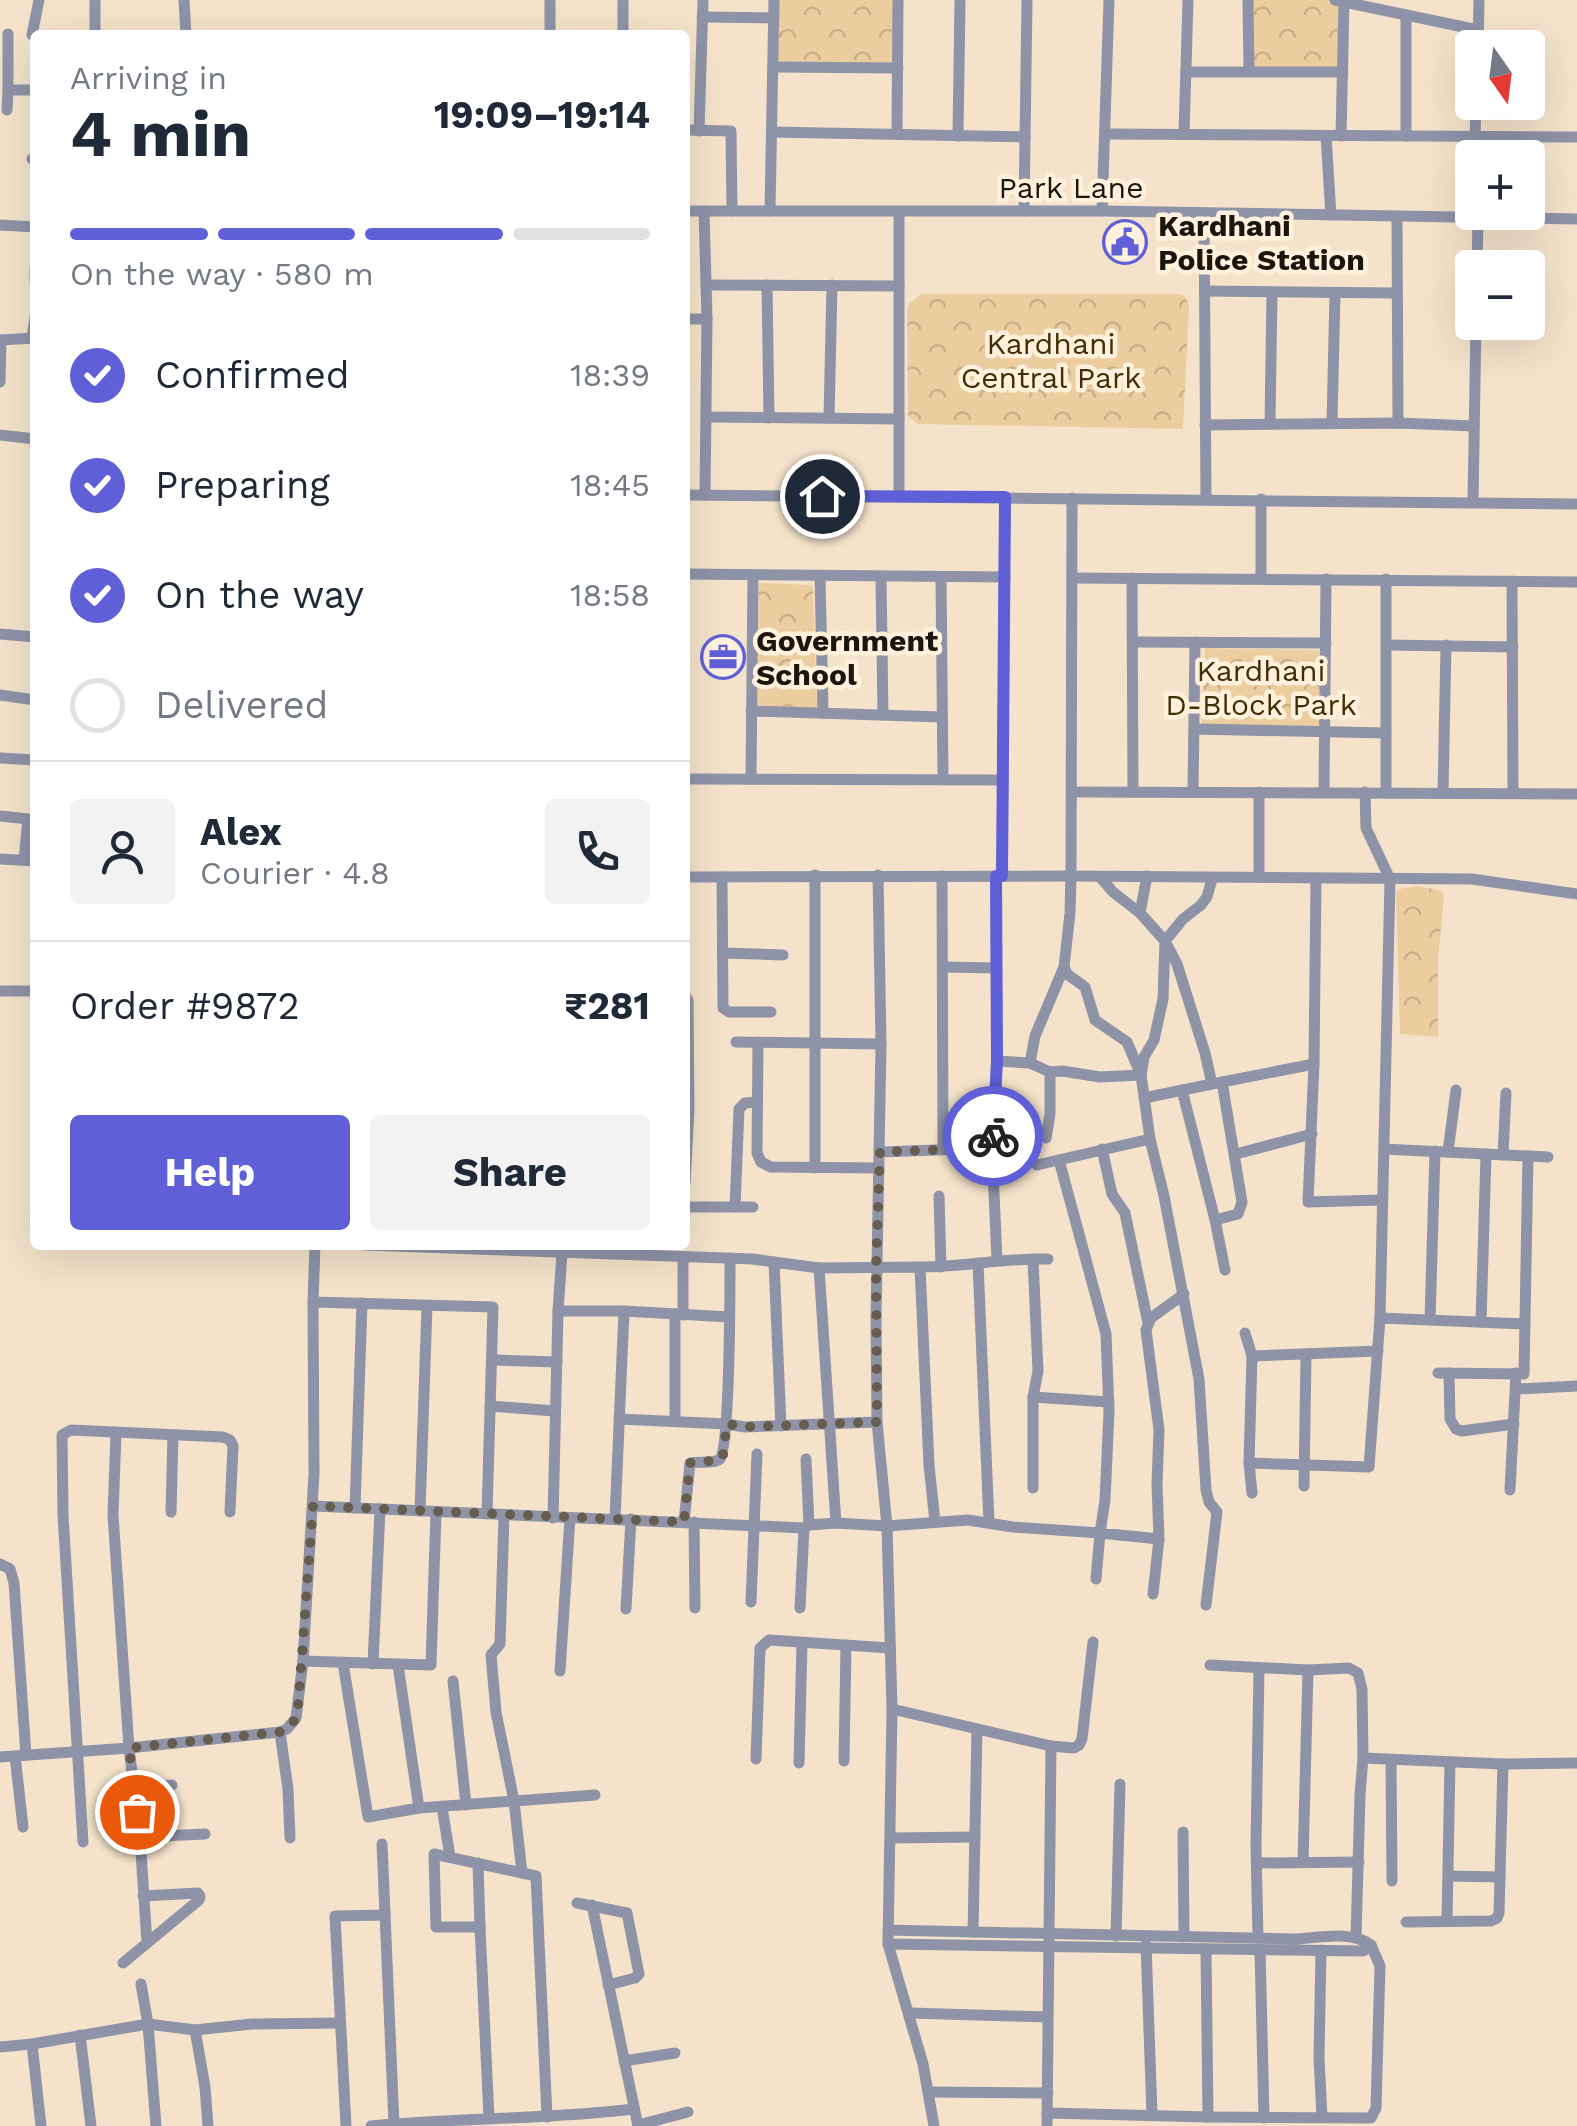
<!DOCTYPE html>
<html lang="en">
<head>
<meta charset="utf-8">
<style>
  body { margin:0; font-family:"Work Sans",sans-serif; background:#f2f2f3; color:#1f2937; height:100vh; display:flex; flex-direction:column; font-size:38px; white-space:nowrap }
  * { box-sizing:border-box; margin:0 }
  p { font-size:32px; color:#747a83 }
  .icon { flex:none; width:55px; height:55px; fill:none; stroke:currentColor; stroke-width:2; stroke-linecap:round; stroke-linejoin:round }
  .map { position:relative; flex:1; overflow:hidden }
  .drawer { position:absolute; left:30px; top:30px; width:660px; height:1220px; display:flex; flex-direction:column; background:#fff; border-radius:10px; box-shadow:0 10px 40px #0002 }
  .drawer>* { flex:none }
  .needle { width:65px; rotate:166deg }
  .tools { position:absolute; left:1455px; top:30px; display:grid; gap:20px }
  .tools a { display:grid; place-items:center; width:90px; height:90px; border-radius:10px; background:#fff; box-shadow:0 10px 40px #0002; font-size:50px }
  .pin { position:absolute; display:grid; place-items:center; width:85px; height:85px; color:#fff; margin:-42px; border:5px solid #fff; border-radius:50%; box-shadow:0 2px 10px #0007 }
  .courier { position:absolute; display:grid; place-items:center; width:100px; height:100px; margin:-50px; border:8px solid #5f60d8; border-radius:50%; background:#fff; color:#222; box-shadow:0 2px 12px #0007 }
  .headline em { font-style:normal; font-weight:700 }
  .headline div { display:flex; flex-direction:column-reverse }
  .headline { display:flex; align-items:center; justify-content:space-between; height:170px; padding:0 40px }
  h1 { font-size:65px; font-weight:700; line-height:75px }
  .bar { display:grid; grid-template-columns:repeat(4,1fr); gap:15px 10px; align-content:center; height:120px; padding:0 40px }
  .bar i { height:12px; border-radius:8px; background:#e0e1e3 }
  .bar .current { background:#5f60d8 }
  .bar p { grid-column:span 4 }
  .line { display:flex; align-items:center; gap:25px; padding:0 40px; border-top:2px solid #e0e1e3 }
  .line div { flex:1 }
  .round { display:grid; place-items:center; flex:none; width:105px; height:105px; border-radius:10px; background:#f2f2f3 }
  ol { padding:0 40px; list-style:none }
  li { display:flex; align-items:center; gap:30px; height:110px }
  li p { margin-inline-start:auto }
  li .icon { padding:10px; border-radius:50%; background:#5f60d8; color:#fff; stroke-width:4 }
  li:last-child { color:#747a83 }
  li i { width:55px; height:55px; border:5px solid #e0e1e3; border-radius:50% }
  .action { display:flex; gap:20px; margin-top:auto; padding:20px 40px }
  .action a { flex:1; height:115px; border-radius:10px; background:#5f60d8; color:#fff; font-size:40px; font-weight:700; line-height:115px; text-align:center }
  .action a+a { background:#f2f2f3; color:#1f2937 }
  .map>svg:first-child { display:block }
</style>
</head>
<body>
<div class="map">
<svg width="1577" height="2126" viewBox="0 0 1577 2126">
  <defs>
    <pattern id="park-crowns" width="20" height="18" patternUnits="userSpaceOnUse" patternTransform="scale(2.5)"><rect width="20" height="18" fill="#eccd9f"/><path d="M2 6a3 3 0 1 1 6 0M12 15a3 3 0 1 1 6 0" fill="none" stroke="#caaf88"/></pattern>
  </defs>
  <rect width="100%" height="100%" fill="#f4e3ca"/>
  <g fill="url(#park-crowns)">
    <path d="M 774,0 L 898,0 L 898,68 L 773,67 Z"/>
    <path d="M 1248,0 L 1335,0 L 1344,2 L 1343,72 L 1249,72 Z"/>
    <path d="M 921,294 L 1180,294 L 1185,297 L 1189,304 L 1183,429 L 918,424 L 908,416 L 907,312 L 909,304 Z"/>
    <path d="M 759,583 L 813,585 L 817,708 L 757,705 Z"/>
    <path d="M 1205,648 L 1319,650 L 1320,727 L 1201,724 Z"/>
    <path d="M 1418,886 L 1442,891 L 1444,897 L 1438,959 L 1438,1037 L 1400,1034 L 1396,893 L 1399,889 Z"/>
  </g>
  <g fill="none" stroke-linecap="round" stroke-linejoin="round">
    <g stroke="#8f93a8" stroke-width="11">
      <path d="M 95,0 L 95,35"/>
      <path d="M 184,0 L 186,35"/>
      <path d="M 550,0 L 550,35"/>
      <path d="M 1248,0 L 1249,72"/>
      <path d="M 1335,0 L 1478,30"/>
      <path d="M 1406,15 L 1406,136"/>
      <path d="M 702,17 L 774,18"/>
      <path d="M 8,34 L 8,90 L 35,90"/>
      <path d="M 32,35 L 39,0"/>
      <path d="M 623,35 L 623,0"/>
      <path d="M 1478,48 L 1479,0"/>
      <path d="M 773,67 L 898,68"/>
      <path d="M 1186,72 L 1343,72"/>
      <path d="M 7,110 L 8,90"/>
      <path d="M 685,130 L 731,131 L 732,211"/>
      <path d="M 699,131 L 703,0"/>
      <path d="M 772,132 L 1025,137"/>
      <path d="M 897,134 L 898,0"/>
      <path d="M 1105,134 L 1577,137"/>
      <path d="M 1184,134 L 1188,0"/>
      <path d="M 958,136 L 960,0"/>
      <path d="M 1326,136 L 1331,215"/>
      <path d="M 1341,136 L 1344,2"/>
      <path d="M 1475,137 L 1476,102"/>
      <path d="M 32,159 L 35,159"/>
      <path d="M 685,211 L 1102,211 L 1577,219"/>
      <path d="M 704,211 L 707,319 L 705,495"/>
      <path d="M 770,211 L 774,0"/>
      <path d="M 899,211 L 899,496"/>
      <path d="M 1024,211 L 1027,0"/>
      <path d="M 1102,211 L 1109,0"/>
      <path d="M 1204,213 L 1206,499"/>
      <path d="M 1397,216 L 1398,423"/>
      <path d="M 0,225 L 35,227"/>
      <path d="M 1477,268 L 1478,217"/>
      <path d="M 35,281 L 35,270"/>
      <path d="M 706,285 L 899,286"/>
      <path d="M 767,285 L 769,418"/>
      <path d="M 1205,291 L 1397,293"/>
      <path d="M 685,319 L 707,319"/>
      <path d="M 32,338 L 35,317"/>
      <path d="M 0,340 L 35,338"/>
      <path d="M 0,382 L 1,340"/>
      <path d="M 706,417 L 899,419"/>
      <path d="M 829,418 L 832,285"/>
      <path d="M 1332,423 L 1335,293"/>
      <path d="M 1270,424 L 1272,293"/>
      <path d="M 1205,425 L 1398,423 L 1474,426"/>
      <path d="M 0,435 L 35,439"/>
      <path d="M 685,495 L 1577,504"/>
      <path d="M 1261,499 L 1261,578"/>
      <path d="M 1473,502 L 1476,322"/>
      <path d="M 685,574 L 1005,577"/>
      <path d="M 820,576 L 823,713"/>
      <path d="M 881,577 L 883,715"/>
      <path d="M 941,577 L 943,779"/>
      <path d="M 1072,578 L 1577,582"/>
      <path d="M 1132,578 L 1133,792"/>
      <path d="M 1512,581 L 1513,793"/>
      <path d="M 0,634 L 35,637"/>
      <path d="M 1133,642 L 1326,643"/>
      <path d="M 1387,645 L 1513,647"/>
      <path d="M 0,695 L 35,700"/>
      <path d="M 751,711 L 942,717"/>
      <path d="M 1194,729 L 1386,733"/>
      <path d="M 0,758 L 35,760"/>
      <path d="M 685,779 L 1003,780"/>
      <path d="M 751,779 L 753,576"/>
      <path d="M 1072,792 L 1577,794"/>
      <path d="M 1193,792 L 1195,642"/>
      <path d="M 1259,792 L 1259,877"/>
      <path d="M 1324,792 L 1326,579"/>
      <path d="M 1386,792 L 1386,579"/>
      <path d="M 1443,792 L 1446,645"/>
      <path d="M 0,816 L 28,819 L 24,860"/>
      <path d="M 0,859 L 35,861"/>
      <path d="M 878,875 L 881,1044 L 876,1318 L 877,1422 L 887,1526 L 892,1709 L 888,1944 L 923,2064 L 934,2126"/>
      <path d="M 942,876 L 943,1149"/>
      <path d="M 996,876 L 997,1061 L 992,1148 L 997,1260"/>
      <path d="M 1002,876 L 1005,497"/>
      <path d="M 685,877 L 1071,876 L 1472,879 L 1577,894"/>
      <path d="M 722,877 L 723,1008 L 729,1012 L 771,1012"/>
      <path d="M 1316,878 L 1314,1064 L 1308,1202 L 1382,1200"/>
      <path d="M 1212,879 L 1207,897 L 1201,905 L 1183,919 L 1165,941 L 1177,964 L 1205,1053 L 1212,1084 L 1314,1064"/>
      <path d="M 1140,913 L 1147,876"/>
      <path d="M 723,953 L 783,955"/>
      <path d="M 943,967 L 996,968"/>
      <path d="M 0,991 L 35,991"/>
      <path d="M 685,995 L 688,1000 L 689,1110 L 685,1184"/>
      <path d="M 736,1042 L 881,1044"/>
      <path d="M 758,1042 L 757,1153 L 761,1162 L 771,1167 L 879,1168"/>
      <path d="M 997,1061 L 1030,1063 L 1050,1072 L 1062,1071 L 1100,1077 L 1141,1075 L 1127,1042 L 1095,1020 L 1085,987 L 1067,974 L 1064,967 L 1070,913 L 1071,876 L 1072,498"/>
      <path d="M 1030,1063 L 1035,1036 L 1064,967"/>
      <path d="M 1222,1082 L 1242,1202 L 1238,1214 L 1215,1220 L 1225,1270"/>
      <path d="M 1182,1090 L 1215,1220"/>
      <path d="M 1144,1098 L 1212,1084"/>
      <path d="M 1046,1138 L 1050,1114 L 1050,1072"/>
      <path d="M 1150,1139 L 1164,1196 L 1199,1379 L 1206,1490 L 1209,1502 L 1217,1512 L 1206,1605"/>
      <path d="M 1102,1149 L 1112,1194 L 1125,1213 L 1148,1323"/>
      <path d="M 1384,1149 L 1548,1157"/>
      <path d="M 880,1152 L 992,1148"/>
      <path d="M 1448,1152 L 1456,1090"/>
      <path d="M 1236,1154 L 1312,1134"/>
      <path d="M 1503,1155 L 1506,1093"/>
      <path d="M 1059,1160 L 1106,1334 L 1109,1412 L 1105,1500 L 1100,1533 L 1159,1539 L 1157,1484 L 1159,1430 L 1146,1330 L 1151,1318 L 1184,1294"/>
      <path d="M 1037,1165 L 1150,1139 L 1141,1075 L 1144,1057 L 1154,1040 L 1163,999 L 1165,941 L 1140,913 L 1113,892 L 1100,877"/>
      <path d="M 815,1168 L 815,875"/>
      <path d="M 939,1196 L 941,1267"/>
      <path d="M 685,1207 L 753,1207"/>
      <path d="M 735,1207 L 739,1109 L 745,1103 L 756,1102"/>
      <path d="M 365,1245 L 753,1259 L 774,1262"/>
      <path d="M 683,1257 L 683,1315"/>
      <path d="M 1033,1259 L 1038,1371 L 1033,1397 L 1033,1488"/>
      <path d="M 978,1263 L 989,1523"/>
      <path d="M 920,1267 C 963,1267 1005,1258 1048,1259"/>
      <path d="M 819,1268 L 836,1523"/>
      <path d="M 313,1302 L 315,1245"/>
      <path d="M 558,1311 L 624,1311 L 729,1317"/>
      <path d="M 1380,1318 L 1525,1324"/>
      <path d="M 1430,1320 L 1435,1151"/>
      <path d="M 1481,1322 L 1486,1154"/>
      <path d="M 1245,1333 L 1252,1356 L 1249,1463 L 1252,1493"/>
      <path d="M 1252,1356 L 1378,1351"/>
      <path d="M 492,1360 L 557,1362"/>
      <path d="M 1438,1373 L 1524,1374 L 1528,1156"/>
      <path d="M 1449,1373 L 1450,1419 L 1456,1429 L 1462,1431 L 1514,1424"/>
      <path d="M 1517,1389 L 1577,1386"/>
      <path d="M 1033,1397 L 1109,1402"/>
      <path d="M 490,1406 L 555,1411"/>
      <path d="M 619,1419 L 727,1424 L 745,1427 L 877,1422"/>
      <path d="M 675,1421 L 675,1314"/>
      <path d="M 781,1426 L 774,1262 L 819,1268 L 920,1267 L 929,1465 L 935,1522"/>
      <path d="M 116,1433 L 113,1515 L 129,1748 L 280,1732 L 287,1729 L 296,1718 L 303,1661 L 314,1474 L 313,1302 L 493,1307 L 487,1514"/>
      <path d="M 806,1459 L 809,1525"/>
      <path d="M 1249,1463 L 1369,1467 L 1380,1318 L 1390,879 L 1366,828 L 1365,792"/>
      <path d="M 1304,1486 L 1306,1355"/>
      <path d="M 1510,1490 L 1516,1373"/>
      <path d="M 313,1506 L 804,1528 L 809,1525 L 836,1523 L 887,1526 L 968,1520 L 1013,1527 L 1100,1533 L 1096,1579"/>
      <path d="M 355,1508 L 362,1303"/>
      <path d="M 420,1511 L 427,1306"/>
      <path d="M 171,1512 L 173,1435"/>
      <path d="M 504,1515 L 500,1644 L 491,1655 L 496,1712 L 514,1801 L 522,1873"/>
      <path d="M 553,1518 L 558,1311 L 562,1253"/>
      <path d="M 615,1518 L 624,1311"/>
      <path d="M 684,1522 L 690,1463 C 698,1461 714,1464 720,1459 C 730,1451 730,1283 730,1258"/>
      <path d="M 694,1522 L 695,1608"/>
      <path d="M 0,1564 L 10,1569 L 14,1583 L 26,1755"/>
      <path d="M 1153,1594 L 1159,1539"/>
      <path d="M 751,1602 L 757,1454"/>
      <path d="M 800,1608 L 804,1528"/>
      <path d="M 626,1609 L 631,1519"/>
      <path d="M 303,1661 L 431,1665 L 436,1512"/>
      <path d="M 343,1663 L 368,1817 L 419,1808 L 595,1795"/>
      <path d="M 373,1664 L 380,1509"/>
      <path d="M 398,1665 L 419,1808"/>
      <path d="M 1210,1665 L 1308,1670 L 1349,1668 L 1358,1673 L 1362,1689 L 1363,1758"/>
      <path d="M 560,1671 L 570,1518"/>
      <path d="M 453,1681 L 466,1805"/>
      <path d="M 892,1709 L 1051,1746 L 1074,1748 L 1079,1745 L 1082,1739 L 1093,1642"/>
      <path d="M 280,1732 L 288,1789 L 290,1838"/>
      <path d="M 15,1756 L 23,1827"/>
      <path d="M 0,1757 L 129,1748 L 140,1837 L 147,1943"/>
      <path d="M 756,1759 L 760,1648 L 769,1640 L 890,1648"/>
      <path d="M 844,1761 L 846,1645"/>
      <path d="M 1391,1761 L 1392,1881"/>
      <path d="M 799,1763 L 802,1643"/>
      <path d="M 134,1789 L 172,1785"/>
      <path d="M 442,1807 L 450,1857"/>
      <path d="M 1183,1832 L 1184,1937"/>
      <path d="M 140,1837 L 205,1834"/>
      <path d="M 891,1838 L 975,1837"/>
      <path d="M 83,1842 L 63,1515 L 62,1435 L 71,1430 L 223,1437 L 230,1440 L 233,1446 L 230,1512"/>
      <path d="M 382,1844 L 394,2124"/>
      <path d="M 1303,1862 L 1308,1670"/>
      <path d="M 478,1863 L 480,1927 L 436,1927 L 434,1854 L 536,1876 L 547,2117"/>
      <path d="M 1258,1863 L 1359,1862"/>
      <path d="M 1449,1876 L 1500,1877"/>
      <path d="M 577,1903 L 627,1913 L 639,1974 L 635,1978 L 608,1985"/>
      <path d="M 592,1905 L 638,2126"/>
      <path d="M 1447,1921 L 1450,1762"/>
      <path d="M 1406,1922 L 1491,1921 L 1497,1918 L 1499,1913 L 1503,1764"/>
      <path d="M 480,1927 L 489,2118"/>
      <path d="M 973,1932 L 977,1729"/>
      <path d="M 1116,1936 L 1120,1784"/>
      <path d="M 1356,1937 L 1360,1795 L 1363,1758 L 1503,1764 L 1577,1763"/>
      <path d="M 1258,1938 L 1256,1846 L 1259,1668"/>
      <path d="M 888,1944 L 1363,1951 L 1371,1945 C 1352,1930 1318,1938 1294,1939 L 888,1930"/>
      <path d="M 1146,1944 L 1152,2115"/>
      <path d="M 1206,1949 L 1208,2117"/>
      <path d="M 1260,1949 L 1264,2118"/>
      <path d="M 1321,1950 L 1319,2058 L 1322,2117"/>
      <path d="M 123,1963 L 199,1900 L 200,1896 L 198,1893 L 143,1896"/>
      <path d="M 141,1984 L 148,2024 L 156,2126"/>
      <path d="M 910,2013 L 1047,2017"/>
      <path d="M 195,2030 L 205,2087 L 208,2126"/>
      <path d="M 80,2035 L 91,2126"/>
      <path d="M 32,2044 L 41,2126"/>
      <path d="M 0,2047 L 32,2044 L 148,2024 L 195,2030 L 252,2024 L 340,2023"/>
      <path d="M 624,2061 L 675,2053"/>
      <path d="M 928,2092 L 1048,2093"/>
      <path d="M 1047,2113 L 1208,2117 L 1371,2118 L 1376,2108 L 1380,1966 L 1371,1945"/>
      <path d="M 638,2125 L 688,2112"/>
      <path d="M 346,2126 L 335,1916 L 385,1915"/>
      <path d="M 371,2126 C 459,2117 547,2120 634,2109"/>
      <path d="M 1047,2126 L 1051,1746"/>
    </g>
  </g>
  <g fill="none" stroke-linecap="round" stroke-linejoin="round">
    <path stroke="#675d4f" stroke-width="10" stroke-dasharray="0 18" d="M 137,1812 L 129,1748 L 280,1732 L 291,1725 L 296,1718 L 298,1708 L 313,1506 L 684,1522 L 690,1463 L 720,1460 L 723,1455 L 727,1424 L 745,1427 L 877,1422 L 876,1268 L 880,1152 L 992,1148 L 993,1136"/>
    <path stroke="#5f60d8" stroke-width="12" d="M 822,496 L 1005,497 L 1002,876 L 996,876 L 997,1061 L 993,1136"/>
  </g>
  <defs>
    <g id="civic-ring" transform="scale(2.25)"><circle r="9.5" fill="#fff1dc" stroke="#5f60d8" stroke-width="1.5"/><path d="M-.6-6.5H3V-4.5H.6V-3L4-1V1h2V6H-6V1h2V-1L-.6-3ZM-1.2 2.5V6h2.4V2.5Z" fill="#5f60d8"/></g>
    <g id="office-ring" transform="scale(2.25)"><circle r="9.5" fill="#fff1dc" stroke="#5f60d8" stroke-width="1.5"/><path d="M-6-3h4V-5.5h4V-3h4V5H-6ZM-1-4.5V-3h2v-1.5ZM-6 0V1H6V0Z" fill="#5f60d8"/></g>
  </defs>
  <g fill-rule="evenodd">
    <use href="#civic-ring" x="1125" y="242"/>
    <use href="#office-ring" x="723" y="657"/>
  </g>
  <g text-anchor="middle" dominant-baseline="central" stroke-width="9" stroke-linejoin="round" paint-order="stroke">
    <g font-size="30" fill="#1b150d" stroke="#fff1dc">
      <text x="1071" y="187">Park Lane</text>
    </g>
    <g font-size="30" font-weight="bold" fill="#1b150d" stroke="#fff1dc" text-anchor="start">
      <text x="1158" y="225">Kardhani<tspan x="1158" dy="34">Police Station</tspan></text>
      <text x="756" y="640">Government<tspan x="756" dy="34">School</tspan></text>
    </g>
    <g font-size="30" fill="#432d06" stroke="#fff1dc">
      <text x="1051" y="343">Kardhani<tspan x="1051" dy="34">Central Park</tspan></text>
      <text x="1261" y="670">Kardhani<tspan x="1261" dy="34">D-Block Park</tspan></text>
    </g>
  </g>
</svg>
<div class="tools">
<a><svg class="needle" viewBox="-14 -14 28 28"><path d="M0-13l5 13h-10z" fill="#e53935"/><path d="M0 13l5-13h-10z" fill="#747a83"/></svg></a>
<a>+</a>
<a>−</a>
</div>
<div class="pin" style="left:137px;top:1812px;background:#ea580c"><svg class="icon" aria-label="bag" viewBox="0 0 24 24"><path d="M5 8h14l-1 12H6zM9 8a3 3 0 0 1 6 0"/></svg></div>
<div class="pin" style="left:822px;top:496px;background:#1f2937"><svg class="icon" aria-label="home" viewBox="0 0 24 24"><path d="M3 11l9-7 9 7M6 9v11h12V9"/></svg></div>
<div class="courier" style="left:993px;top:1136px"><svg class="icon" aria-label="bike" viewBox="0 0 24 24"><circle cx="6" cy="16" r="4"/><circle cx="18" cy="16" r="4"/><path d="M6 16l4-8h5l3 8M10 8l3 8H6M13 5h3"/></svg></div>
<section class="drawer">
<div class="headline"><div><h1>4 min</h1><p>Arriving in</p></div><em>19:09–19:14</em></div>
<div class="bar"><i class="current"></i><i class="current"></i><i class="current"></i><i></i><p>On the way · 580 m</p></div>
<ol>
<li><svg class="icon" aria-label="check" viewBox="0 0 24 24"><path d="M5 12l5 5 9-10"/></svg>Confirmed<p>18:39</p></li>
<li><svg class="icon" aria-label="check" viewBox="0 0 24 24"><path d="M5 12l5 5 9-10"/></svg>Preparing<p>18:45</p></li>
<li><svg class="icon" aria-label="check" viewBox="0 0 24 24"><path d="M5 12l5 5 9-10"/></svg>On the way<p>18:58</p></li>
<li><i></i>Delivered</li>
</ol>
<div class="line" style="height:180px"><a class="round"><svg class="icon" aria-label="person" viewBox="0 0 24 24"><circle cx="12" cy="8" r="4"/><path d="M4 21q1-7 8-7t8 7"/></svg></a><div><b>Alex</b><p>Courier · 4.8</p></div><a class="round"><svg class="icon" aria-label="phone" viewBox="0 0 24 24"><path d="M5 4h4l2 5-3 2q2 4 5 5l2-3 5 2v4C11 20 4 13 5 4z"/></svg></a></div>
<div class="line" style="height:130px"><div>Order #9872</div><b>₹281</b></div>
<div class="action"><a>Help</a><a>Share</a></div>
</section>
</div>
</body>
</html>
